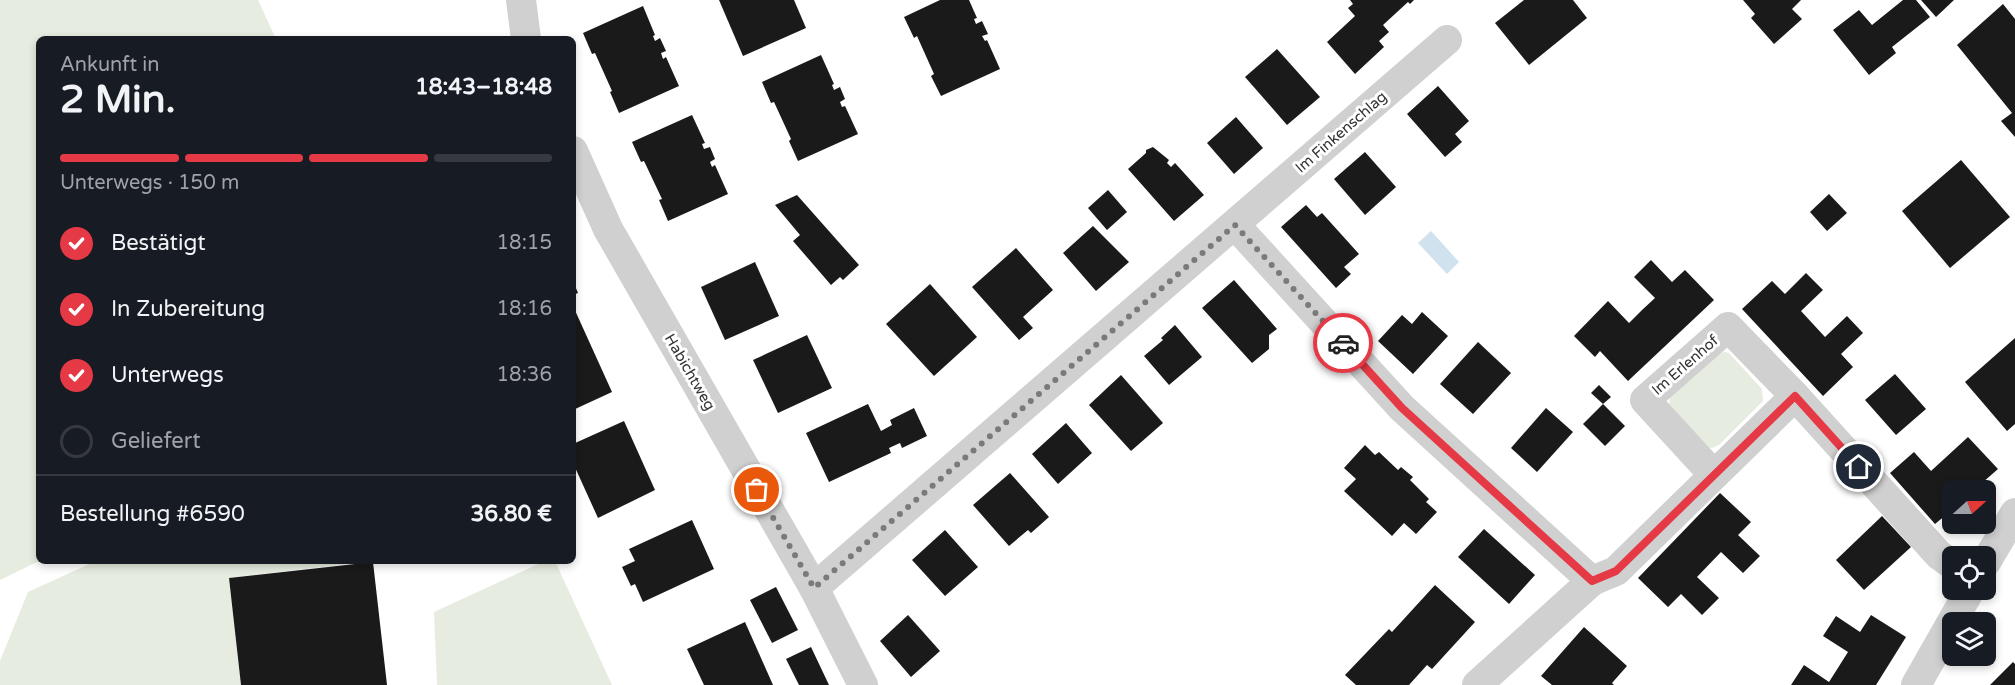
<!DOCTYPE html>
<html lang="de">
<head>
<meta charset="utf-8">
<style>
  body { margin:0; font-family:"Varela Round",sans-serif; background:#20242c; color:#f1f3f6; height:100vh; display:flex; flex-direction:column; font-size:22px; white-space:nowrap }
  * { box-sizing:border-box; margin:0 }
  p { font-size:20px; color:#9ea1a6 }
  .icon { flex:none; width:33px; height:33px; fill:none; stroke:currentColor; stroke-width:2; stroke-linecap:round; stroke-linejoin:round }
  .map { position:relative; flex:1; overflow:hidden }
  .sheet { position:absolute; left:36px; top:36px; width:540px; height:528px; display:flex; flex-direction:column; background:#171b24; border-radius:9px; box-shadow:0 3px 9px #0003 }
  .sheet>* { flex:none }
  .needle { width:39px; rotate:69deg }
  .tools { position:absolute; left:1942px; top:480px; display:grid; gap:12px }
  .tools a { display:grid; place-items:center; width:54px; height:54px; border-radius:9px; background:#171b24; box-shadow:0 3px 9px #0003; font-size:30px }
  .pin { position:absolute; display:grid; place-items:center; width:51px; height:51px; color:#fff; margin:-26px; border:3px solid #fff; border-radius:50%; box-shadow:0 2px 6px #0007 }
  .courier { position:absolute; display:grid; place-items:center; width:60px; height:60px; margin:-30px; border:4px solid #e63946; border-radius:50%; background:#fff; color:#222; box-shadow:0 2px 8px #0007 }
  .head em { font-style:normal; font-weight:700 }
  .head div { display:flex; flex-direction:column-reverse }
  .head { display:flex; align-items:center; justify-content:space-between; height:102px; padding:0 24px }
  h1 { font-size:39px; font-weight:700; line-height:45px }
  .bar { display:grid; grid-template-columns:repeat(4,1fr); gap:9px 6px; align-content:center; height:72px; padding:0 24px }
  .bar i { height:8px; border-radius:4px; background:#363941 }
  .bar .active { background:#e63946 }
  .bar p { grid-column:span 4 }
  .line { display:flex; align-items:center; gap:15px; padding:0 24px; border-top:2px solid #363941 }
  .line div { flex:1 }
  ol { padding:0 24px; list-style:none }
  li { display:flex; align-items:center; gap:18px; height:66px }
  li p { margin-inline-start:auto }
  li .icon { padding:6px; border-radius:50%; background:#e63946; color:#fff; stroke-width:4 }
  li:last-child { color:#9ea1a6 }
  li i { width:33px; height:33px; border:3px solid #363941; border-radius:50% }
  .map>svg:first-child { display:block }
</style>
</head>
<body>
<div class="map">
<svg width="2015" height="685" viewBox="0 0 2015 685">
  <rect width="100%" height="100%" fill="#fff"/>
  <g fill="#e6ecdf">
    <path d="M 0,0 L 258,0 L 276,39 L 39,39 L 39,561 L 0,580 Z"/>
    <path d="M 1724,352 L 1729,353 L 1762,389 L 1763,401 L 1719,445 L 1712,448 L 1705,447 L 1669,404 L 1670,397 L 1717,355 Z"/>
    <path d="M 96,561 L 373,561 L 229,578 L 241,685 L 0,685 L 0,661 L 28,592 Z"/>
    <path d="M 545,561 L 555,561 L 612,685 L 437,685 L 434,612 Z"/>
  </g>
  <path fill="#cfe2ee" d="M 1431,231 L 1459,262 L 1447,274 L 1418,243 Z"/>
  <g fill="#1a1a1a">
    <path d="M 719,0 L 794,0 L 806,28 L 743,56 Z"/>
    <path d="M 940,0 L 969,0 L 977,18 L 974,19 L 976,24 L 982,21 L 988,34 L 982,36 L 985,41 L 987,40 L 1000,69 L 941,96 L 931,76 L 934,74 L 917,36 L 914,38 L 904,17 Z"/>
    <path d="M 1350,0 L 1414,0 L 1410,4 L 1408,2 L 1383,25 L 1389,32 L 1379,41 L 1384,47 L 1355,74 L 1327,42 L 1355,16 L 1348,8 L 1353,4 Z"/>
    <path d="M 1524,0 L 1573,0 L 1587,18 L 1529,65 L 1495,23 Z"/>
    <path d="M 1743,0 L 1801,0 L 1792,9 L 1802,19 L 1774,44 L 1751,18 L 1755,14 Z"/>
    <path d="M 1903,0 L 1916,0 L 1930,17 L 1892,47 L 1896,53 L 1869,75 L 1833,30 L 1859,10 L 1872,25 Z"/>
    <path d="M 1921,0 L 1954,0 L 1936,17 Z"/>
    <path d="M 2003,4 L 2015,19 L 2015,137 L 2001,121 L 2012,113 L 1957,45 Z"/>
    <path d="M 643,6 L 655,35 L 653,36 L 655,41 L 660,38 L 666,51 L 661,53 L 663,59 L 666,57 L 679,86 L 619,113 L 610,92 L 612,91 L 595,53 L 592,54 L 583,33 Z"/>
    <path d="M 1277,49 L 1320,97 L 1287,125 L 1245,77 Z"/>
    <path d="M 821,55 L 834,84 L 832,85 L 834,90 L 840,87 L 845,99 L 840,102 L 842,107 L 845,106 L 858,134 L 798,161 L 789,141 L 791,139 L 774,102 L 771,103 L 762,82 Z"/>
    <path d="M 1438,86 L 1469,121 L 1455,134 L 1462,142 L 1445,157 L 1407,114 Z"/>
    <path d="M 692,115 L 705,143 L 702,144 L 704,149 L 710,147 L 715,159 L 710,162 L 712,167 L 715,165 L 728,194 L 668,221 L 659,200 L 662,199 L 644,161 L 641,162 L 632,142 Z"/>
    <path d="M 1236,117 L 1263,148 L 1234,174 L 1207,143 Z"/>
    <path d="M 1153,147 L 1169,160 L 1167,163 L 1171,167 L 1175,163 L 1204,195 L 1174,221 L 1128,169 L 1146,153 L 1146,150 Z"/>
    <path d="M 1365,152 L 1396,187 L 1365,215 L 1334,179 Z"/>
    <path d="M 1961,160 L 2010,217 L 1950,268 L 1902,211 Z"/>
    <path d="M 1108,190 L 1127,212 L 1107,230 L 1088,208 Z"/>
    <path d="M 1829,194 L 1847,213 L 1827,231 L 1810,212 Z"/>
    <path d="M 797,195 L 859,265 L 843,280 L 840,277 L 831,285 L 793,241 L 800,235 L 775,205 Z"/>
    <path d="M 1306,205 L 1317,217 L 1322,213 L 1359,254 L 1344,267 L 1351,274 L 1336,288 L 1281,227 Z"/>
    <path d="M 1093,226 L 1129,262 L 1096,291 L 1063,253 Z"/>
    <path d="M 1016,248 L 1053,290 L 1023,317 L 1033,328 L 1019,340 L 972,287 Z"/>
    <path d="M 1651,260 L 1672,282 L 1685,270 L 1714,300 L 1628,381 L 1600,351 L 1595,357 L 1574,336 L 1608,301 L 1629,323 L 1642,310 L 1655,298 L 1634,277 Z"/>
    <path d="M 755,262 L 779,316 L 725,340 L 701,287 Z"/>
    <path d="M 1806,273 L 1823,290 L 1801,311 L 1825,337 L 1847,316 L 1863,333 L 1841,354 L 1853,367 L 1823,396 L 1742,309 L 1772,281 L 1785,294 Z"/>
    <path d="M 1234,280 L 1277,329 L 1269,335 L 1269,349 L 1252,363 L 1202,308 Z"/>
    <path d="M 573,281 L 578,293 L 573,295 Z"/>
    <path d="M 930,284 L 977,337 L 934,376 L 886,324 Z"/>
    <path d="M 573,306 L 612,392 L 573,410 Z"/>
    <path d="M 1422,312 L 1448,336 L 1413,374 L 1378,341 L 1402,315 L 1412,324 Z"/>
    <path d="M 1175,325 L 1202,357 L 1169,385 L 1144,356 L 1163,340 L 1161,338 Z"/>
    <path d="M 807,335 L 832,388 L 778,413 L 753,360 Z"/>
    <path d="M 2015,338 L 2015,424 L 2007,431 L 1965,382 Z"/>
    <path d="M 1478,342 L 1511,373 L 1473,414 L 1440,384 Z"/>
    <path d="M 1895,374 L 1926,409 L 1896,435 L 1865,400 Z"/>
    <path d="M 1121,375 L 1163,423 L 1131,451 L 1089,405 Z"/>
    <path d="M 1599,385 L 1611,397 L 1603,404 L 1591,393 Z"/>
    <path d="M 868,404 L 881,431 L 892,425 L 890,420 L 914,408 L 927,436 L 902,448 L 900,443 L 889,448 L 891,453 L 829,482 L 806,433 Z"/>
    <path d="M 1603,404 L 1625,426 L 1605,446 L 1583,424 Z"/>
    <path d="M 1546,408 L 1573,432 L 1537,472 L 1511,448 Z"/>
    <path d="M 624,421 L 655,490 L 598,518 L 573,463 L 573,444 Z"/>
    <path d="M 1066,423 L 1092,453 L 1058,484 L 1032,454 Z"/>
    <path d="M 1968,437 L 1998,469 L 1974,490 L 1953,490 L 1953,509 L 1935,524 L 1890,473 L 1914,452 L 1931,471 Z"/>
    <path d="M 1365,445 L 1375,455 L 1379,452 L 1398,470 L 1401,467 L 1413,477 L 1410,480 L 1429,499 L 1426,502 L 1437,512 L 1416,534 L 1404,523 L 1392,536 L 1344,491 L 1356,479 L 1344,468 Z"/>
    <path d="M 1010,473 L 1049,517 L 1031,533 L 1028,530 L 1009,546 L 973,505 Z"/>
    <path d="M 1720,493 L 1751,522 L 1738,535 L 1760,556 L 1743,573 L 1721,552 L 1697,577 L 1719,598 L 1702,615 L 1681,594 L 1668,607 L 1638,578 Z"/>
    <path d="M 1882,516 L 1911,547 L 1864,590 L 1836,560 Z"/>
    <path d="M 692,520 L 714,569 L 643,602 L 635,584 L 631,586 L 622,567 L 635,561 L 629,549 Z"/>
    <path d="M 1484,529 L 1535,575 L 1509,604 L 1458,557 Z"/>
    <path d="M 945,530 L 978,567 L 945,596 L 912,560 Z"/>
    <path d="M 373,562 L 387,685 L 241,685 L 229,578 Z"/>
    <path d="M 1435,585 L 1475,622 L 1432,669 L 1427,665 L 1409,685 L 1356,685 L 1345,675 L 1389,629 L 1392,632 Z"/>
    <path d="M 776,587 L 798,630 L 772,643 L 750,600 Z"/>
    <path d="M 908,615 L 940,651 L 911,677 L 880,641 Z"/>
    <path d="M 1871,615 L 1906,637 L 1876,685 L 1791,685 L 1804,665 L 1829,682 L 1848,652 L 1823,636 L 1836,616 L 1860,632 Z"/>
    <path d="M 745,622 L 773,685 L 704,685 L 687,649 Z"/>
    <path d="M 1584,627 L 1627,666 L 1612,683 L 1614,685 L 1552,685 L 1541,676 Z"/>
    <path d="M 811,647 L 829,685 L 799,685 L 786,659 Z"/>
    <path d="M 2013,662 L 2015,664 L 2015,685 L 1990,685 Z"/>
  </g>
  <g fill="none" stroke-linecap="round" stroke-linejoin="round">
    <g stroke="#d0d0d0" stroke-width="30">
      <path d="M 521,0 L 526,39"/>
      <path d="M 573,151 L 608,229 L 814,588 L 863,685"/>
      <path d="M 1235,225 L 1402,408 L 1592,581 L 1616,571 L 1795,396 L 1939,555 L 1953,565"/>
      <path d="M 1713,474 L 1645,400 L 1728,327 L 1795,396"/>
      <path d="M 1986,562 L 2015,513"/>
      <path d="M 814,588 L 1447,40"/>
      <path d="M 1477,685 L 1592,581"/>
      <path d="M 1916,685 L 1970,590"/>
    </g>
  </g>
  <g fill="none" stroke-linecap="round" stroke-linejoin="round">
    <path stroke="#7a7a7a" stroke-width="6" stroke-dasharray="0 10.8" d="M 757,490 L 814,588 L 1235,225 L 1343,343"/>
    <path stroke="#e63946" stroke-width="8" d="M 1343,343 L 1402,408 L 1592,581 L 1616,571 L 1795,396 L 1859,467"/>
  </g>
  <g text-anchor="middle" dominant-baseline="central" stroke-width="6" stroke-linejoin="round" paint-order="stroke">
    <g font-size="15" fill="#333" stroke="#fff">
      <text transform="translate(1341 132) rotate(-41)">Im Finkenschlag</text>
      <text transform="translate(1685 365) rotate(-41)">Im Erlenhof</text>
      <text transform="translate(690 372) rotate(60)">Habichtweg</text>
    </g>
  </g>
</svg>
<div class="tools">
<a><svg class="needle" viewBox="-14 -14 28 28"><path d="M0-13l5 13h-10z" fill="#e53935"/><path d="M0 13l5-13h-10z" fill="#9ea1a6"/></svg></a>
<a><svg class="icon" aria-label="locate" viewBox="0 0 24 24"><circle cx="12" cy="12" r="6"/><path d="M12 2v4M12 18v4M2 12h4M18 12h4"/></svg></a>
<a><svg class="icon" aria-label="layers" viewBox="0 0 24 24"><path d="M12 4l9 5-9 5-9-5zM3 14l9 5 9-5"/></svg></a>
</div>
<div class="pin" style="left:757px;top:490px;background:#ea580c"><svg class="icon" aria-label="bag" viewBox="0 0 24 24"><path d="M5 8h14l-1 12H6zM9 8a3 3 0 0 1 6 0"/></svg></div>
<div class="pin" style="left:1859px;top:467px;background:#1f2937"><svg class="icon" aria-label="home" viewBox="0 0 24 24"><path d="M3 11l9-7 9 7M6 9v11h12V9"/></svg></div>
<div class="courier" style="left:1343px;top:343px"><svg class="icon" aria-label="car" viewBox="0 0 24 24"><path d="M5 17H2v-5l4-1 3-4h7l3 4 3 1v5h-3M9 17h6M6 11h13"/><circle cx="7" cy="17" r="2"/><circle cx="17" cy="17" r="2"/></svg></div>
<section class="sheet">
<div class="head"><div><h1>2 Min.</h1><p>Ankunft in</p></div><em>18:43–18:48</em></div>
<div class="bar"><i class="active"></i><i class="active"></i><i class="active"></i><i></i><p>Unterwegs · 150 m</p></div>
<ol>
<li><svg class="icon" aria-label="check" viewBox="0 0 24 24"><path d="M5 12l5 5 9-10"/></svg>Bestätigt<p>18:15</p></li>
<li><svg class="icon" aria-label="check" viewBox="0 0 24 24"><path d="M5 12l5 5 9-10"/></svg>In Zubereitung<p>18:16</p></li>
<li><svg class="icon" aria-label="check" viewBox="0 0 24 24"><path d="M5 12l5 5 9-10"/></svg>Unterwegs<p>18:36</p></li>
<li><i></i>Geliefert</li>
</ol>
<div class="line" style="height:78px"><div>Bestellung #6590</div><b>36.80 €</b></div>
</section>
</div>
</body>
</html>
